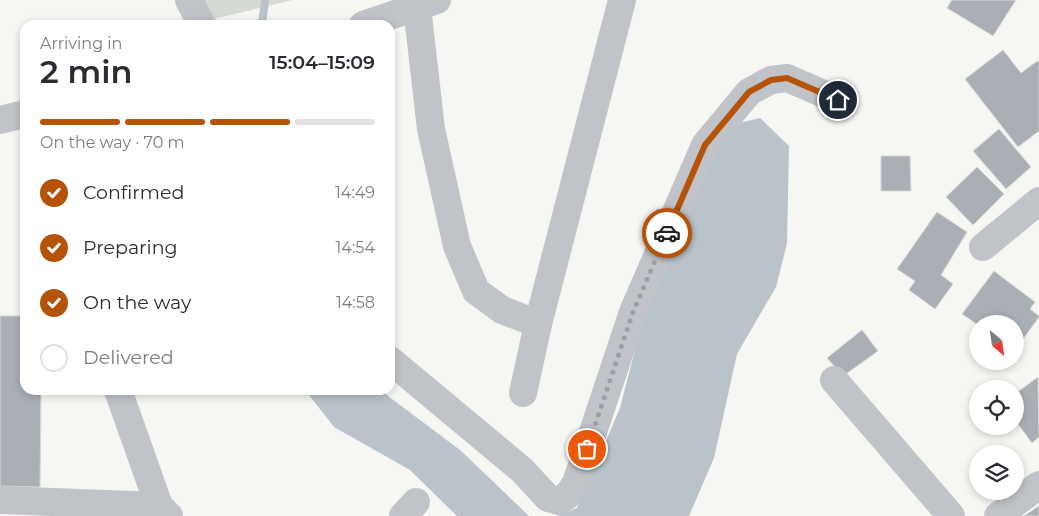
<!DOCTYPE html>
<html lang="en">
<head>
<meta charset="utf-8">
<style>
  body { margin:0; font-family:Montserrat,sans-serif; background:#f7f7f7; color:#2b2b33; height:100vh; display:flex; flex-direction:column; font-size:19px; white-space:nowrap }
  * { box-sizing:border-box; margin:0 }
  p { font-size:16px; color:#7c7c81 }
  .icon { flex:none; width:28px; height:28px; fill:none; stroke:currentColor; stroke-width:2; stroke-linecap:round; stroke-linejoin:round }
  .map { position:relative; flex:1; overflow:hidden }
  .panel { position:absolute; left:20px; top:20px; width:375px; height:375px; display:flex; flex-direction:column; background:#fff; border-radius:15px; box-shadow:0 2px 8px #0003 }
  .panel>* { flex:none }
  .needle { width:32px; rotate:151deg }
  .buttons { position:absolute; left:969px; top:315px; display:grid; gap:10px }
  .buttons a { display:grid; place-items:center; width:55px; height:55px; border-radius:50%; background:#fff; box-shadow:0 2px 8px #0003; font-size:25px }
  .pin { position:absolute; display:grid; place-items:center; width:42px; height:42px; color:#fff; margin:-21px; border:2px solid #fff; border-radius:50%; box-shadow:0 1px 5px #0007 }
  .courier { position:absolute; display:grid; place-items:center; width:50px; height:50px; margin:-25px; border:4px solid #b45309; border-radius:50%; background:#fff; color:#222; box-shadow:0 1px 6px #0007 }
  .head em { font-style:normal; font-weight:600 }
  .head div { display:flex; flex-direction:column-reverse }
  .head { display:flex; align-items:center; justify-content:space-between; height:85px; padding:0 20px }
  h1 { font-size:32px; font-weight:600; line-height:38px }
  .bar { display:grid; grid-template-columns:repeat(4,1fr); gap:8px 5px; align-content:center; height:60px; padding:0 20px }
  .bar i { height:6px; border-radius:4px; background:#e1e1e2 }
  .bar .current { background:#b45309 }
  .bar p { grid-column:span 4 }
  ol { padding:0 20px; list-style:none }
  li { display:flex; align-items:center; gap:15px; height:55px }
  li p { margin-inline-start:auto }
  li .icon { padding:5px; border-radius:50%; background:#b45309; color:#fff; stroke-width:4 }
  li:last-child { color:#7c7c81 }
  li i { width:28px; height:28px; border:2px solid #e1e1e2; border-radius:50% }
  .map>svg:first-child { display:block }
</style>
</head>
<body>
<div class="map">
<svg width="1039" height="516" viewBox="0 0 1039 516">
  <rect width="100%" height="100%" fill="#f6f6f3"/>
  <path fill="#d5dbd3" d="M 203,0 L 292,0 L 194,24 Z"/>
  <g fill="#bac3c9">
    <path d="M 760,118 L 789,146 L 787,243 L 776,287 L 737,354 L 714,458 L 689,516 L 557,516 L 577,508 L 620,408 L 672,207 L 731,125 Z"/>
    <path d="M 305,390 L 380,390 L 460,450 L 529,516 L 457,516 L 410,470 L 334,427 Z"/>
  </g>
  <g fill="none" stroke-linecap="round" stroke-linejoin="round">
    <path stroke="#bac3c9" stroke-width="8" d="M 262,25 L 265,0"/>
  </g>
  <g fill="#aaafb6" stroke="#d7d8d6">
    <path d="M 952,0 L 1016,0 L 993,36 L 947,8 Z"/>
    <path d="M 1003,50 L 1021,73 L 1037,61 L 1039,61 L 1039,131 L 1018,147 L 965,79 Z"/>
    <path d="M 999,129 L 1031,167 L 1006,189 L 973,151 Z"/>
    <path d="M 881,156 L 910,156 L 911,191 L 881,191 Z"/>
    <path d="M 977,167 L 1004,194 L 973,225 L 946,197 Z"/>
    <path d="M 937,212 L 967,232 L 941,275 L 953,284 L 935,309 L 909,290 L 915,281 L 897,269 Z"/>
    <path d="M 994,271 L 1035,302 L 1030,309 L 1039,316 L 1039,317 L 1015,350 L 1015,324 L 978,325 L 962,314 Z"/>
    <path d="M 0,316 L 25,316 L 25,390 L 41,390 L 40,487 L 0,486 Z"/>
    <path d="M 862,330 L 878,351 L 843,376 L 827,358 Z"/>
    <path d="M 1038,377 L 1039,437 L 1032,443 L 1015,420 L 1015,394 Z"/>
    <path d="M 1039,506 L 1039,516 L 1024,516 Z"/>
  </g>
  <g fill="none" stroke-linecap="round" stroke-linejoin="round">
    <g stroke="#c0c3c7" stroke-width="28">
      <path d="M 189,0 L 202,25"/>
      <path d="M 417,7 L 431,129 L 457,246 L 476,291 L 502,310 L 538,324"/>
      <path d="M 363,25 L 437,0"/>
      <path d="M 0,120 L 25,114"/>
      <path d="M 983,247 L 1039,201"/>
      <path d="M 390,360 L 522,470 L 548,498 L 559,501 L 568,495 L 576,483 L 633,312 L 705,145 L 749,92 L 771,80 L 787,78 L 838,100"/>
      <path d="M 834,380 L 951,516"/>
      <path d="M 118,390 L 159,506 L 169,516"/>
      <path d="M 523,393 L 538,324 L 622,0"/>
      <path d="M 0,500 L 159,506"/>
      <path d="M 403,516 L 416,502"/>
      <path d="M 998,516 L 1039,485"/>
    </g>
  </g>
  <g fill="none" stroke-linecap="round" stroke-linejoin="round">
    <path stroke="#9aa0aa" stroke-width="5" stroke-dasharray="0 9" d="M 587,449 L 633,312 L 667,233"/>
    <path stroke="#b45309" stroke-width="6" d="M 667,233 L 705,145 L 749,92 L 771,80 L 787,78 L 838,100"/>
  </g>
</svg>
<div class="buttons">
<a><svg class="needle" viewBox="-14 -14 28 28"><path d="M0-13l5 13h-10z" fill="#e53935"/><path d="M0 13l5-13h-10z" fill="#7c7c81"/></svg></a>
<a><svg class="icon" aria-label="locate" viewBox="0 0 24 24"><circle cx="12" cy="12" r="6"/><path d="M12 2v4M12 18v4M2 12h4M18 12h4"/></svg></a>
<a><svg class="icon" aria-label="layers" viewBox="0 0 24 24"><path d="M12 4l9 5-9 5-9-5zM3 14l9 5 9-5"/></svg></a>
</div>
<div class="pin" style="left:587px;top:449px;background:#ea580c"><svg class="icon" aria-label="bag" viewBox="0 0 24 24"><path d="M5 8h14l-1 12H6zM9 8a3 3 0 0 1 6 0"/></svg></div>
<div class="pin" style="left:838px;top:100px;background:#1f2937"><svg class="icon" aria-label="home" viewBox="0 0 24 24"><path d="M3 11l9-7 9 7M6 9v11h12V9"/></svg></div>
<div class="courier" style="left:667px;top:233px"><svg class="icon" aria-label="car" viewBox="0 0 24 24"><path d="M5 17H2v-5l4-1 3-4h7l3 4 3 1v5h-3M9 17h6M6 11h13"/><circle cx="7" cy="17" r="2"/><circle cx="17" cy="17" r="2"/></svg></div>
<section class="panel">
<div class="head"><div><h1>2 min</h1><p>Arriving in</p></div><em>15:04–15:09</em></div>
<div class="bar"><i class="current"></i><i class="current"></i><i class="current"></i><i></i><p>On the way · 70 m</p></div>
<ol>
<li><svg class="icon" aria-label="check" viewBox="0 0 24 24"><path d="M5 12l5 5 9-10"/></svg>Confirmed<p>14:49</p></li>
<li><svg class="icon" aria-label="check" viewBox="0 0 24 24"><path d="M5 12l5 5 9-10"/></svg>Preparing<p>14:54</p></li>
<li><svg class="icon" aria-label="check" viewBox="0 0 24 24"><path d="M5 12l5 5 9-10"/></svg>On the way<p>14:58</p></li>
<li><i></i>Delivered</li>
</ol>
</section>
</div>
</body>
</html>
